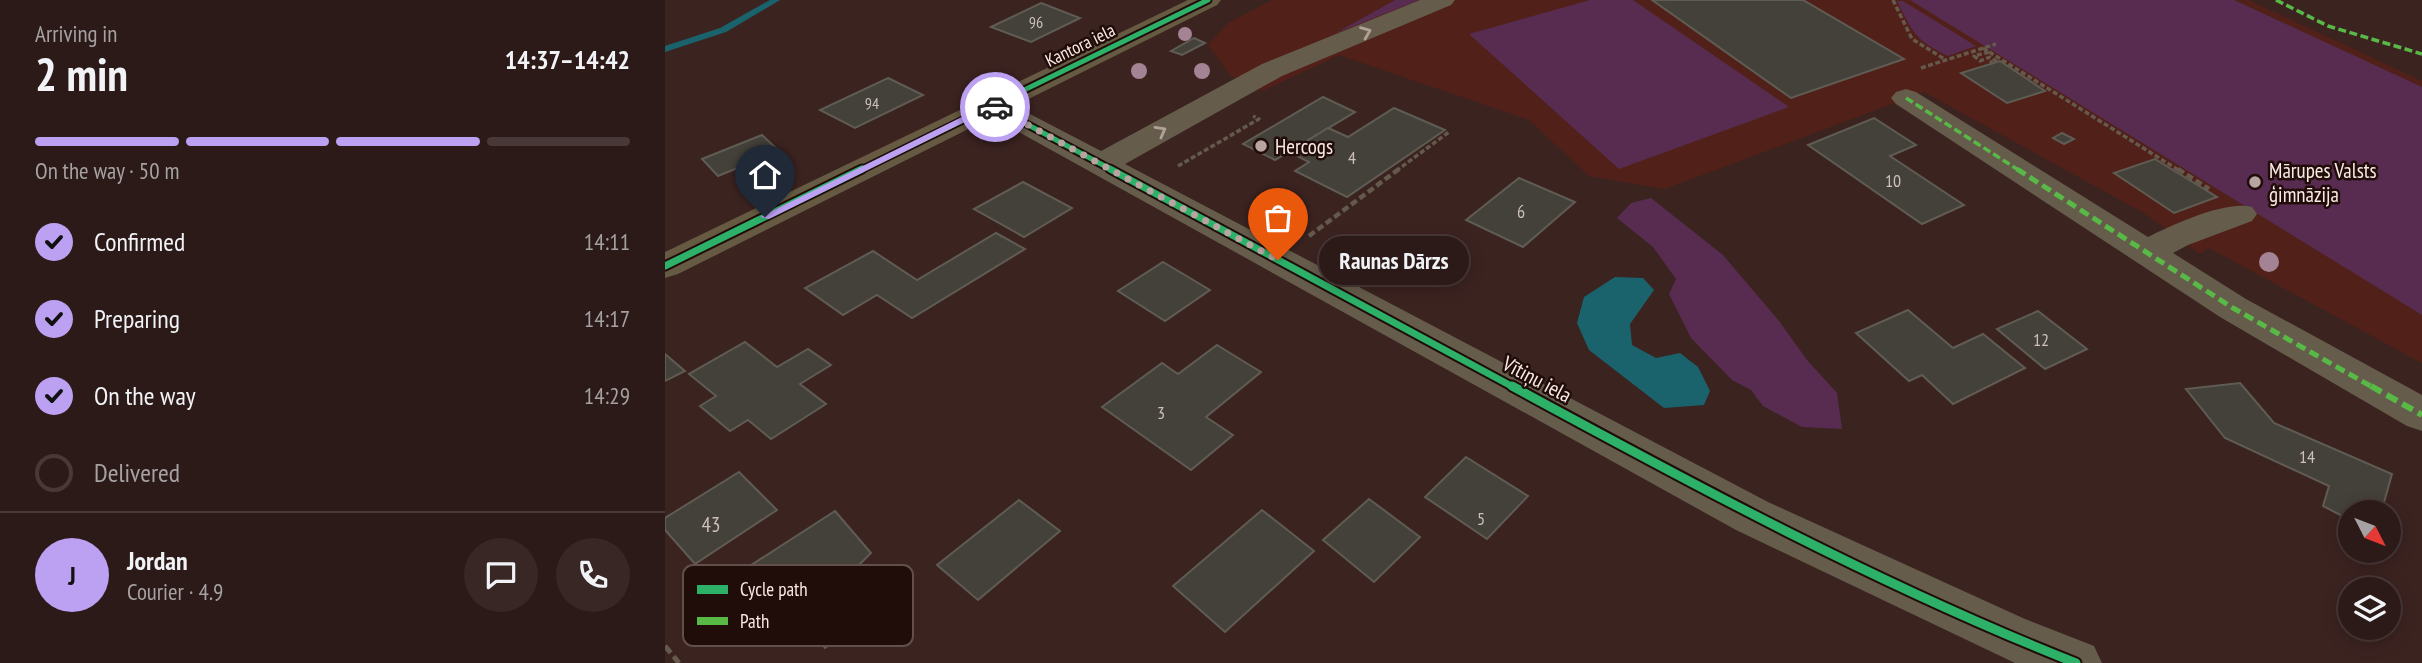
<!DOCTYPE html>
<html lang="en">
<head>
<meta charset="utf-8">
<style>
  body { margin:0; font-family:"PT Sans Narrow",sans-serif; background:#382725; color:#f1f3f6; height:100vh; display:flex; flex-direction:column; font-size:26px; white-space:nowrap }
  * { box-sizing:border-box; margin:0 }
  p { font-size:23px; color:#a6a1a2 }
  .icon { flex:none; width:38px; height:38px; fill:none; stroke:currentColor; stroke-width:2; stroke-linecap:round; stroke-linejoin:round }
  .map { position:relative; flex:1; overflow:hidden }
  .panel { display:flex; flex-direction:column; background:#2c1a18; width:665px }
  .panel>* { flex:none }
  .needle { width:46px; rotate:132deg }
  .controls { position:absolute; left:1673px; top:500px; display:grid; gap:14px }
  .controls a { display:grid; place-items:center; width:63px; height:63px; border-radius:50%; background:#2c1a18; box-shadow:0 4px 18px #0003,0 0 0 2px #483837; font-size:35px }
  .pin { position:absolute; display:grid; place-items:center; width:60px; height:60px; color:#fff; margin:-72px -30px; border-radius:50% 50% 50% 0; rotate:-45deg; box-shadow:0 0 7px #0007 }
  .pin .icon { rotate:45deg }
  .courier { position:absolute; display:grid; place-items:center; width:70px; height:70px; margin:-35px; border:5px solid #bca0f2; border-radius:50%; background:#fff; color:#222; box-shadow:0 2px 9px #0007 }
  .bubble { position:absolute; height:49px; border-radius:24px; background:#2c1a18; box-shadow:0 4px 18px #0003,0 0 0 2px #483837; font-size:23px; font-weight:700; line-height:49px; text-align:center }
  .summary em { font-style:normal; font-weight:700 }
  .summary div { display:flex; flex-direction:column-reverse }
  .summary { display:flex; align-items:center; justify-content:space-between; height:119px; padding:0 35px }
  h1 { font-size:46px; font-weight:700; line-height:52px }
  .bar { display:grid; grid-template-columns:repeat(4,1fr); gap:10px 7px; align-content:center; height:84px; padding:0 35px }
  .bar i { height:9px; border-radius:5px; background:#483837 }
  .bar .selected { background:#bca0f2 }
  .bar p { grid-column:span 4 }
  .line { display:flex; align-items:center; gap:18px; padding:0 35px; border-top:2px solid #483837 }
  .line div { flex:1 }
  .round { display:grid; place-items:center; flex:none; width:74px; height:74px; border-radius:37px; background:#382725 }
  ol { padding:0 35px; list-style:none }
  li { display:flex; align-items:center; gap:21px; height:77px }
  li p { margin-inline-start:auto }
  li .icon { padding:7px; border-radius:50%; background:#bca0f2; color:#111; stroke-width:4 }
  li:last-child { color:#a6a1a2 }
  li i { width:38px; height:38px; border:4px solid #483837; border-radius:50% }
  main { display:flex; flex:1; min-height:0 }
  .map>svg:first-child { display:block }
</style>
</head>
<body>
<main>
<section class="panel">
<div class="summary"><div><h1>2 min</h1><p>Arriving in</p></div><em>14:37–14:42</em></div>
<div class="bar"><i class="selected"></i><i class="selected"></i><i class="selected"></i><i></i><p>On the way · 50 m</p></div>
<ol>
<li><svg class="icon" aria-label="check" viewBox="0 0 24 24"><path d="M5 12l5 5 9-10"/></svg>Confirmed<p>14:11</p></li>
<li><svg class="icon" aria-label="check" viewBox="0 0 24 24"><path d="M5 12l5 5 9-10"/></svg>Preparing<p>14:17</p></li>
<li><svg class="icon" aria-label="check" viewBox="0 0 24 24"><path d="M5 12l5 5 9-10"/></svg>On the way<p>14:29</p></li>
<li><i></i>Delivered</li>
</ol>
<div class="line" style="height:126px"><b class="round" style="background:#bca0f2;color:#111">J</b><div><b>Jordan</b><p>Courier · 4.9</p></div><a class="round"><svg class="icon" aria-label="chat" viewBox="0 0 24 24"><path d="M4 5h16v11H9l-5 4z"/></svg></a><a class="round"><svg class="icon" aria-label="phone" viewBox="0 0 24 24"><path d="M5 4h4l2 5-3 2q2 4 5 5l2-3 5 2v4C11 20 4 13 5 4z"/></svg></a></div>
</section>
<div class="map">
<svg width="1757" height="663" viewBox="0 0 1757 663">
  <rect width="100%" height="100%" fill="#3b2320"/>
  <path fill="#512019" d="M 607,0 L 1584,0 L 1757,81 L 1757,363 L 1544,248 L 1535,254 L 1479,213 L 1259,92 L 1000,189 L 924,176 L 864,120 L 674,55 L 598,91 L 566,76 L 543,45 L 563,23 Z"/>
  <g fill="#582c50">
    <path d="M 730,0 L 754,0 L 669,34 Z"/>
    <path d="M 925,0 L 968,0 L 1124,107 L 954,169 L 804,34 Z"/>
    <path d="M 1245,0 L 1569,0 L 1757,87 L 1757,315 Z"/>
    <path d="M 1232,1 L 1238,1 L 1311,46 L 1283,56 C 1250,40 1248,33 1232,1 Z"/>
    <path d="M 986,198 L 1058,255 L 1114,321 L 1142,360 L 1172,393 L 1177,429 L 1137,427 L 1098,406 L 1086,390 L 1067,380 L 1026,338 L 1004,294 L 1011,279 L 988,247 L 952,218 L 966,203 Z"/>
  </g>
  <path fill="#1a636d" d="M 950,277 L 978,278 L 989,290 L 965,324 L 967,345 L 991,358 L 1015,353 L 1033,367 L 1045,391 L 1039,405 L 999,408 L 924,350 L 912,323 L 919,297 Z"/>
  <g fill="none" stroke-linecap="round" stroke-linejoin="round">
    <path fill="#1a636d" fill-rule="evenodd" d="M 105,0 L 115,0 L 61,32 L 0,52 L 0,46 L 55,28 Z"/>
  </g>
  <g fill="#44413a" stroke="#5f5c54" stroke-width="2">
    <path d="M 987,0 L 1138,0 L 1239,59 L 1126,98 Z"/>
    <path d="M 376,3 L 415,18 L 366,42 L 326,27 Z"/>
    <path d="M 529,38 L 540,43 L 517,55 L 506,51 Z"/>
    <path d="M 1335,61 L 1380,91 L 1342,103 L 1296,73 Z"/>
    <path d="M 223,78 L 258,95 L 190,128 L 155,110 Z"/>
    <path d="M 658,97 L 690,112 L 610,160 L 578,144 Z"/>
    <path d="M 729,108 L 780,130 L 682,197 L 630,171 L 644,162 L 624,152 L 663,128 L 683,137 Z"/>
    <path d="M 1209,118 L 1251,145 L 1225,156 L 1299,205 L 1257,224 L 1143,145 Z"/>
    <path d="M 1397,133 L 1409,139 L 1399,144 L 1388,138 Z"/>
    <path d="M 97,135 L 114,151 L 53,176 L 37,159 Z"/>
    <path d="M 1490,159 L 1552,197 L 1509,213 L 1449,173 Z"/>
    <path d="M 854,178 L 910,202 L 858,247 L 801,220 Z"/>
    <path d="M 358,182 L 407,208 L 359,237 L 309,209 Z"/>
    <path d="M 331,233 L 360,249 L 247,318 L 212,295 L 178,315 L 140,288 L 208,251 L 252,280 Z"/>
    <path d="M 498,262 L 545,290 L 500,321 L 453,291 Z"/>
    <path d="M 1243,310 L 1288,348 L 1318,334 L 1360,368 L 1288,404 L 1257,375 L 1244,381 L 1191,333 Z"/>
    <path d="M 1373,311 L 1422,349 L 1380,369 L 1332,329 Z"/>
    <path d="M 80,342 L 112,367 L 143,349 L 166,365 L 135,384 L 161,404 L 106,439 L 83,420 L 65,431 L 35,406 L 51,396 L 24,374 Z"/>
    <path d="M 552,345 L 596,372 L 541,417 L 568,435 L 526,470 L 437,407 L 497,363 L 513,374 Z"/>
    <path d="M 0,354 L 20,371 L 0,381 Z"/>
    <path d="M 1575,383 L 1609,423 L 1727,474 L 1716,513 L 1685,513 L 1685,520 L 1658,506 L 1664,486 L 1560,438 L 1521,389 Z"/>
    <path d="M 801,457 L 863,496 L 822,539 L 760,497 Z"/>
    <path d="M 74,472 L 112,510 L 30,564 L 0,530 L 0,518 Z"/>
    <path d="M 704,499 L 755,537 L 709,582 L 658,540 Z"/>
    <path d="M 354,500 L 395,531 L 313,600 L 272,565 Z"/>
    <path d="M 597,510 L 649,551 L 560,632 L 508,586 Z"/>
    <path d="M 170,511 L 206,553 L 184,575 L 213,610 L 160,648 L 125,604 L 96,624 L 63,580 Z"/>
  </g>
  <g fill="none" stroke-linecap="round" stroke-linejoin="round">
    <g stroke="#64594c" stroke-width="3.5" stroke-dasharray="5 2.5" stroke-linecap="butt">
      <path d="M 1228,0 L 1247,39 L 1281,60"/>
      <path d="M 1318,48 L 1515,171"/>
      <path d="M 1324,52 L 1309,56 L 1315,61 L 1325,57 L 1331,61 L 1326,62 L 1328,64"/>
      <path d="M 1256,68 L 1331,44"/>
      <path d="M 513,166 L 594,119 L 588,116"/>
      <path d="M 731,171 L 784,132"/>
    </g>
    <g stroke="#64594c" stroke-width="4.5" stroke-dasharray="7 3.5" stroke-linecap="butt">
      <path d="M 1513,169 L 1544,189"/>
      <path d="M 644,236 L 734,169"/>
    </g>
    <path stroke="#64594c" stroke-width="5" stroke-dasharray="9 4.5" stroke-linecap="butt" d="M 0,646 L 14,663"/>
    <g fill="#665c4b" fill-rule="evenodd">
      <path d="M 755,0 L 790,0 L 786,5 L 617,76 L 460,164 L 1103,502 L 1360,619 L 1429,646 L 1437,663 L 1350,663 L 1071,530 L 316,111 L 311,105 L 316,99 L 326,96 L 336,99 L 436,151 L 597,64 Z"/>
      <path d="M 1241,89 L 1251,92 L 1483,237 C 1507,225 1561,200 1587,207 L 1592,214 L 1587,221 L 1523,245 L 1508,253 L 1581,299 L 1757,395 L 1757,431 L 1742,426 L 1555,317 L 1231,104 L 1226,98 L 1231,92 Z"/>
    </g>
    <path fill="#665b42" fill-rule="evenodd" d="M 523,0 L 556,0 L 552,5 L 13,274 L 0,278 L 0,252 Z"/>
    <g stroke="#58b947" stroke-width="3.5" stroke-dasharray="8 3.5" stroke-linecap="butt">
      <path d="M 1611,0 L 1663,26 L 1757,54"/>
      <path d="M 1241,98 L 1355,171"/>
    </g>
    <path stroke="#58b947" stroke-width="5" stroke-dasharray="10 5" stroke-linecap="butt" d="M 1352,169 L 1568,308 L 1709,388"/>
    <path stroke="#58b947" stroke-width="6" stroke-dasharray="12 6" stroke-linecap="butt" d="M 1706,386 L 1757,415"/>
    <g stroke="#200c09" stroke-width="9">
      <g id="cycleway-far2">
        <path d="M 326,105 L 449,171"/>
        <path d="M 194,171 L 543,0"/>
      </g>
    </g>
    <g stroke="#200c09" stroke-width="11">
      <g id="cycleway-far1">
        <path d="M 445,169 L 850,388"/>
        <path d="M 0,266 L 197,169"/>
      </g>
    </g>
    <g stroke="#200c09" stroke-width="13">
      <path id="cycleway" d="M 847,386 C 1031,486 1216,586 1411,663"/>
    </g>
    <use href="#cycleway-far2" stroke="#2db169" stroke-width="5"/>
    <use href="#cycleway-far1" stroke="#2db169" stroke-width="7"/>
    <use href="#cycleway" stroke="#2db169" stroke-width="9"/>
  </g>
  <g fill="#a48395">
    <circle cx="520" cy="34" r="7"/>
    <circle cx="474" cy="71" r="8"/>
    <circle cx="537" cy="71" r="8"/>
    <circle cx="1604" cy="262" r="10"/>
  </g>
  <defs><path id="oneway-chevron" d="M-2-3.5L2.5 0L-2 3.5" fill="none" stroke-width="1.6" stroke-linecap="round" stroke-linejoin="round" transform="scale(1.75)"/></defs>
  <g stroke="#b0a298">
    <use href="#oneway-chevron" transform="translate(701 32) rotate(-22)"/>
    <use href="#oneway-chevron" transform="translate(496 131) rotate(-29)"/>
  </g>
  <path fill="#bca0f2" d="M 323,104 L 335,107 L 326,109 L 104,219 L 95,217 Z"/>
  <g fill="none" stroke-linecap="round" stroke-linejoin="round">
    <path stroke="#b8a4a0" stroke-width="7" stroke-dasharray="0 12.6" d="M 330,107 L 613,260"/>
  </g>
  <g fill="#b8a4a0" stroke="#200c09" stroke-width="2.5">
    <circle cx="596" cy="146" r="7"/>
    <circle cx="1590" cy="182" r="7"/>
  </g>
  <g text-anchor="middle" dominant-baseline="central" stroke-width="5" stroke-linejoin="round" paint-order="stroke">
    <g font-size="16" fill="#cdbfba">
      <text x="371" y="22">96</text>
      <text x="207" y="103">94</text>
    </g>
    <g font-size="18" fill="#fbe9e5" stroke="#200c09">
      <text transform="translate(415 45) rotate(-26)">Kantora iela</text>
    </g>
    <g font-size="18" fill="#cdbfba">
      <text x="687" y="157">4</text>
      <text x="1228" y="180">10</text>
      <text x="856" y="211">6</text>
      <text x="1376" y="339">12</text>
      <text x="496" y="412">3</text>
      <text x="1642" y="456">14</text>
      <text x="816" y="518">5</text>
    </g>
    <g font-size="21" fill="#fbe9e5" stroke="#200c09" text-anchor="start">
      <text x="610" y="146">Hercogs</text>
      <text x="1604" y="170">Mārupes Valsts<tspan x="1604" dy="24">ģimnāzija</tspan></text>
    </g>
    <g font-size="21" fill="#fbe9e5" stroke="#200c09">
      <text transform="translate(872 379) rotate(28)">Vītiņu iela</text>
    </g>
    <g font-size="21" fill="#cdbfba">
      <text x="46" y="524">43</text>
    </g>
  </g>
  <rect x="18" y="565" width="230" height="81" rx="10" fill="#200c09" stroke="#624e4b" stroke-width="2"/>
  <rect x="32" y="585" width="31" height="9" fill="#2db169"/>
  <rect x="32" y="617" width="31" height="8" fill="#58b947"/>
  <g font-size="19" fill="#fbe9e5">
    <text x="75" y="596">Cycle path</text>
    <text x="75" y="628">Path</text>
  </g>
</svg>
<div class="controls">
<a><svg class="needle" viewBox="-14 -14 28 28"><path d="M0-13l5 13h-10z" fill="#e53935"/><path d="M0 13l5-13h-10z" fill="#a6a1a2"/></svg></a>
<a><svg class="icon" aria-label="layers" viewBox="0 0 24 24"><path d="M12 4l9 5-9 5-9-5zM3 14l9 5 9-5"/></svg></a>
</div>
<div class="pin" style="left:613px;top:260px;background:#ea580c"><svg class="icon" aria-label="bag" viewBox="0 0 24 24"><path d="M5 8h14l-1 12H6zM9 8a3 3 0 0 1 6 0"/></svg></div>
<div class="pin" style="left:100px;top:217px;background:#1f2937"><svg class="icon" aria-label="home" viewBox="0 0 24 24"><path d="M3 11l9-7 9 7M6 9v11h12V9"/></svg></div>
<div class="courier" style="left:330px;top:107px"><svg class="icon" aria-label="car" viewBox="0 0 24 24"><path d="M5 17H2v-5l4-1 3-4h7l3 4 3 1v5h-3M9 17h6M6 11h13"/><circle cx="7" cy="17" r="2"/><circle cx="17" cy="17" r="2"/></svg></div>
<div class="bubble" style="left:654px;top:236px;width:150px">Raunas Dārzs</div>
</div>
</main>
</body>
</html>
